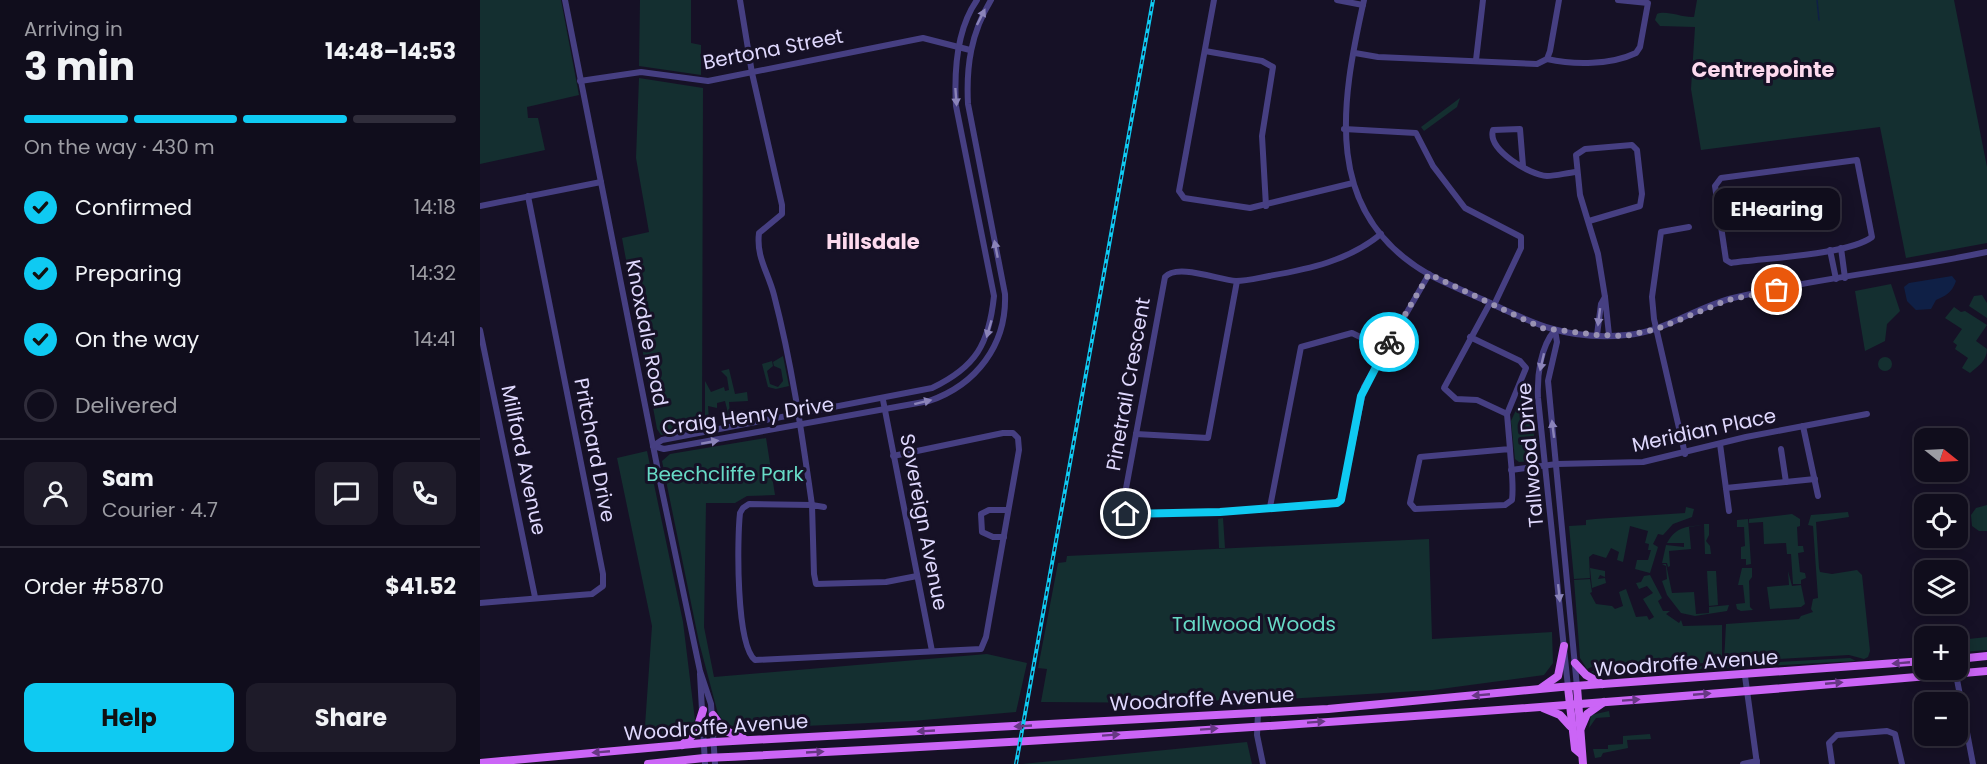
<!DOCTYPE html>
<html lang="en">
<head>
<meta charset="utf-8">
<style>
  body { margin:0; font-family:Poppins,sans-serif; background:#1e1b29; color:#f1f3f6; height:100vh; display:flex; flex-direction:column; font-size:22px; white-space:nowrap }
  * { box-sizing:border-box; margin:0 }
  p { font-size:20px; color:#9c9ca3 }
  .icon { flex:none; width:33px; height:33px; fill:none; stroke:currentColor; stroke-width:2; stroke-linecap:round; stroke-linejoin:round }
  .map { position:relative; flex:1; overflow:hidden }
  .details { display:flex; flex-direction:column; background:#100d1c; width:480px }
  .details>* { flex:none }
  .needle { width:39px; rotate:108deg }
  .controls { position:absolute; left:1434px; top:428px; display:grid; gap:12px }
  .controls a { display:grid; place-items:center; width:54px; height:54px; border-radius:12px; background:#100d1c; box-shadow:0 3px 15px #0003,0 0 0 2px #302d3b; font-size:30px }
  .pin { position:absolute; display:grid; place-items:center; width:51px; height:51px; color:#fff; margin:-26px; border:3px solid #fff; border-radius:50%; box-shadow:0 2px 6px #0007 }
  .courier { position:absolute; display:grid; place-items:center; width:60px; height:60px; margin:-30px; border:4px solid #0fcaf2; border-radius:50%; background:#fff; color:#222; box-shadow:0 2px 8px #0007 }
  .bubble { position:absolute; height:42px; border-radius:12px; background:#100d1c; box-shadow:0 3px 15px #0003,0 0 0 2px #302d3b; font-size:20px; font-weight:700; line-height:42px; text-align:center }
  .summary em { font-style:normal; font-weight:700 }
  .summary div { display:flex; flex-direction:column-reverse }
  .summary { display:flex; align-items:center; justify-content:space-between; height:102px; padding:0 24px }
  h1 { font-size:39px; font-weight:700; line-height:45px }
  .bar { display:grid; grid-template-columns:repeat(4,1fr); gap:9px 6px; align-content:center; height:72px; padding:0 24px }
  .bar i { height:8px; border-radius:4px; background:#302d3b }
  .bar .selected { background:#0fcaf2 }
  .bar p { grid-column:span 4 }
  .line { display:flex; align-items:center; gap:15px; padding:0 24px; border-top:2px solid #302d3b }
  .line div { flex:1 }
  .round { display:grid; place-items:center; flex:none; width:63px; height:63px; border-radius:12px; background:#1e1b29 }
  ol { padding:0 24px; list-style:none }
  li { display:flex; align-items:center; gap:18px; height:66px }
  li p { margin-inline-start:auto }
  li .icon { padding:6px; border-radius:50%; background:#0fcaf2; color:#111; stroke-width:4 }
  li:last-child { color:#9c9ca3 }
  li i { width:33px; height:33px; border:3px solid #302d3b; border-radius:50% }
  .primary-button { display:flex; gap:12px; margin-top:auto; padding:12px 24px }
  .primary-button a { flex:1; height:69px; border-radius:12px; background:#0fcaf2; color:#111; font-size:24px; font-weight:700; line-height:69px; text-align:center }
  .primary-button a+a { background:#1e1b29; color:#f1f3f6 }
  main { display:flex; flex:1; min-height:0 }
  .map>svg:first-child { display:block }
</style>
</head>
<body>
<main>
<section class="details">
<div class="summary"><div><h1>3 min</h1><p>Arriving in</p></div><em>14:48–14:53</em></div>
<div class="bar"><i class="selected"></i><i class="selected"></i><i class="selected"></i><i></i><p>On the way · 430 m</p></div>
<ol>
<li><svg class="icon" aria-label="check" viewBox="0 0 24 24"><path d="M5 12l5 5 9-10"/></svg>Confirmed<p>14:18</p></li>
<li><svg class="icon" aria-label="check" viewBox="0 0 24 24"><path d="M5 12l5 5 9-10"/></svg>Preparing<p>14:32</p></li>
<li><svg class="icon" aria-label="check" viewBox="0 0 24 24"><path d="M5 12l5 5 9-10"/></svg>On the way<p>14:41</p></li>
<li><i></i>Delivered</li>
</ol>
<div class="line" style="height:108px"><a class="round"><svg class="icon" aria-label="person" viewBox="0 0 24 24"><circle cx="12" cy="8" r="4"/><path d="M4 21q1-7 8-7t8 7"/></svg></a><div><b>Sam</b><p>Courier · 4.7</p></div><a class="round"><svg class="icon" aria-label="chat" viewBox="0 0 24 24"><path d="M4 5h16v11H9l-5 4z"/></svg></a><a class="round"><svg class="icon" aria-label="phone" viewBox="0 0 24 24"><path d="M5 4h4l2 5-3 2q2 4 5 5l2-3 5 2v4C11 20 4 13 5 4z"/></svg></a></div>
<div class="line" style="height:78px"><div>Order #5870</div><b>$41.52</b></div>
<div class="primary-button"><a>Help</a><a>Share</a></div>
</section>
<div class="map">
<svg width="1507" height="764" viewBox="0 0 1507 764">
  <rect width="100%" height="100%" fill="#161126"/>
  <g fill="#142f30">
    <path d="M 0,0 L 81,0 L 99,95 L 47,107 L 48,118 L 58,118 L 65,150 L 0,164 Z"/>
    <path d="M 160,0 L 211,0 L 211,43 L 221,45 L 221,75 L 159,66 Z"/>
    <path d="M 1217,0 L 1474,0 L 1507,167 L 1507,243 L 1426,258 L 1400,127 L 1221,150 L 1211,89 L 1215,27 L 1180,26 L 1175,20 L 1177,14 C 1187,10 1202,18 1214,17 Z"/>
    <path d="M 159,78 L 223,88 L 223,90 L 222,427 L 181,435 L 177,429 L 142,238 L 169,232 L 156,158 Z"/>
    <path d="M 980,98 L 977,107 L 944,131 L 941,127 Z"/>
    <path d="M 1411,284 L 1420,311 L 1407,324 L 1405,341 L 1385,351 L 1375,291 Z"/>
    <path d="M 1502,295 L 1507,303 L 1507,318 L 1489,306 L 1494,296 Z"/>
    <path d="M 1474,307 L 1481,312 L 1485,311 L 1507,325 L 1496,341 L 1507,349 C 1507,361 1498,366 1490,373 L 1482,368 L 1488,358 L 1475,349 L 1477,345 L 1473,342 L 1482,329 L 1465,318 Z"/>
    <path d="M 303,356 L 309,386 L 296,389 L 288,387 L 282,364 L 292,361 L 293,366 L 287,371 L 290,384 L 298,387 L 303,381 L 301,369 L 294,366 L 293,362 Z"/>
    <circle cx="1405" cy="364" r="7"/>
    <path d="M 249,369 L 255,394 L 267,392 L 268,401 L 249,402 L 250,415 L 256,418 L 245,420 L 248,413 L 245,401 L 237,403 L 237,408 L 228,406 L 229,419 L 235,422 L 225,423 L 225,381 L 231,392 L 244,387 L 245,391 L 249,390 L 247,377 L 241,371 Z"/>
    <path d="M 1049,381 L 1056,457 L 1053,461 L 1039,462 L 1035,459 L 1031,421 Z"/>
    <path d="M 286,438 L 295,495 L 267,496 L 255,503 L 226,503 L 224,627 L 234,677 L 507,654 L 547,663 L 536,712 L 432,721 L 259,729 L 244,722 L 238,714 L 219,642 L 182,461 L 190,454 Z"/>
    <path d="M 167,451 L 203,622 L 215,720 C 210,742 183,738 164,740 L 172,626 L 137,458 Z"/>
    <path d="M 1507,505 L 1507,531 L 1499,531 L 1492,526 L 1491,515 L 1496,508 Z"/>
    <path d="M 1206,507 L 1214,509 L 1212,517 L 1193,524 L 1183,535 L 1178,534 L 1173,544 L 1178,547 L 1170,573 L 1155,569 L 1157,560 L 1168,560 L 1171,550 L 1168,550 L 1169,544 L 1165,543 L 1168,531 L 1150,526 L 1143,562 L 1137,560 L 1139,552 L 1131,548 L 1126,558 L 1113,554 L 1109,557 L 1110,578 L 1094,579 L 1089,526 L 1106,525 L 1106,520 L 1115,519 L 1205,513 Z"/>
    <path d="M 1368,512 L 1369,517 L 1336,522 L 1339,568 L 1340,572 L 1352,574 L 1377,570 L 1382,575 L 1390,651 L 1388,657 L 1384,659 L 1369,655 L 1244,662 L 1246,624 L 1319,619 L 1321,616 L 1333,612 L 1331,609 L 1333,599 L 1338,598 L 1333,526 L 1328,525 L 1331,515 Z"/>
    <path d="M 1312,514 L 1320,519 L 1320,526 L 1317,527 L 1318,546 L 1323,546 L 1324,552 L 1318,553 L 1320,572 L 1325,573 L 1326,578 L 1321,580 L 1321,584 L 1313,584 L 1311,554 L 1307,554 L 1306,543 L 1284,544 L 1283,522 L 1269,523 L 1269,519 Z"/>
    <path d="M 743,518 L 745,548 L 739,548 L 738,519 Z"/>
    <path d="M 1268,519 L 1271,564 L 1266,565 L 1266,559 L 1261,559 L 1261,547 L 1265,546 L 1264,527 L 1257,527 L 1257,520 Z"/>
    <path d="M 1224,524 L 1229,524 L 1229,535 L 1226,541 L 1230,546 L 1231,554 L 1225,554 Z"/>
    <path d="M 1222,525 L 1209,527 L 1211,549 L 1189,551 L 1190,566 L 1188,567 L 1187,563 L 1182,563 L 1186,545 L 1204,547 L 1204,543 L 1187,543 C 1196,527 1205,527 1222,525 Z"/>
    <path d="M 949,539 L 952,639 L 1072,632 L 1073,663 L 1064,675 L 953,690 L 790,700 L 759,706 L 756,706 L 755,699 L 707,703 L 561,702 L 567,669 L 558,668 L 578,563 L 586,562 L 587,556 Z"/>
    <path d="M 1182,564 L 1186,564 L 1192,593 L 1214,592 L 1216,614 L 1229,613 L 1229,607 L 1249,605 L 1247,611 L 1215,616 L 1201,613 L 1187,595 L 1182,581 L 1187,579 L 1186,566 Z"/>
    <path d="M 1110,568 L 1125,571 L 1125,577 L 1120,575 L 1118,579 L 1125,578 L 1126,583 L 1112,588 Z"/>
    <path d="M 1262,568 L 1272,568 L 1272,577 L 1269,581 L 1270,607 L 1273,610 L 1261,611 L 1257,609 L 1256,604 L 1265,603 L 1263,585 L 1258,585 Z"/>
    <path d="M 1227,571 L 1236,571 L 1238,605 L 1229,606 Z"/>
    <path d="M 1308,571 L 1312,586 L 1321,585 L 1325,604 L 1321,607 L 1290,609 L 1287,587 L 1309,585 Z"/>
    <path d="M 1170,575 L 1182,598 L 1178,601 L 1183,611 L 1190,611 L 1186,614 L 1199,623 L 1201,620 L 1203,626 L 1242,625 L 1242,662 L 1157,667 L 1118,664 L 1107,669 L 1100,658 L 1094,580 L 1110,579 L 1112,592 L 1110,593 L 1116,604 L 1132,606 L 1135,609 L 1143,606 L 1139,592 L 1146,589 L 1156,617 L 1167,616 L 1169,620 L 1174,617 L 1163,599 L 1173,593 L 1167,586 L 1159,589 L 1156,583 L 1161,582 L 1164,576 Z"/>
    <path d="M 1507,637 L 1507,650 L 1483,652 L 1479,640 Z"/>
    <path d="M 1370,658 L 1376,661 L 1247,668 L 1247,665 Z"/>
    <path d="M 1242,665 L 1242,668 L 1119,674 L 1111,672 L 1118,668 L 1150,670 Z"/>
    <path d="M 1129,711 L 1130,717 L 1116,718 L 1109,728 L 1111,715 Z"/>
    <path d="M 1170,734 L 1171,739 L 1147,740 L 1148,748 L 1123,753 L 1121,757 L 1115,758 L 1113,749 L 1128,749 L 1128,745 L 1143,744 L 1143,736 Z"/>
    <path d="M 767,742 L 772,764 L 542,764 Z"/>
  </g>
  <path fill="#0f2046" d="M 1472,276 L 1476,281 C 1472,293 1465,296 1456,300 L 1451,309 L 1436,310 L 1427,301 L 1424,287 L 1429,283 Z"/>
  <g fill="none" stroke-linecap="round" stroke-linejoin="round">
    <path stroke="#0f2046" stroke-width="1.5" d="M 1337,0 L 1339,20"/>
    <g stroke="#463f82" stroke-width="6">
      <path d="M 85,0 L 181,486 L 220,671 L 231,704 L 235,764"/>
      <path d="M 260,0 L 272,73 L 302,205 L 302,214 L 279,233 C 276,257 288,272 294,295 C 312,364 322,435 332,505 L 269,504 L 263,508 L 260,513 C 257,540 256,645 275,660 L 501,649 L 506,637 L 539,450 L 538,438 L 533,433 L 523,433 L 413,456"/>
      <path d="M 734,0 L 699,191 L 704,198 L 770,208 L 873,183"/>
      <path d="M 857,0 L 883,5"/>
      <path d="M 884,0 C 861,103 841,214 950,275 C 967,284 986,292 1004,300 C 1053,324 1089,341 1146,335 C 1185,332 1216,307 1253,298 C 1336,278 1423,270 1507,252"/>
      <path d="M 725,51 L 782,61 L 793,67 L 782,136 L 786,206"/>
      <path d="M 875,53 L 898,57 L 1057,64 L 1067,59 L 1070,51 L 1079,0"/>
      <path d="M 1067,59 C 1094,65 1131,65 1156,53 L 1160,47 L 1168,3 L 1138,0"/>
      <path d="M 996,60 L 1003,0"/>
      <path d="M 100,81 L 161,72 L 228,81 L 443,38 L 490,50"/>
      <path d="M 864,129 L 936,133 L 953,166 L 985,208 L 1041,237 L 1041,248 L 1014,305"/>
      <path d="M 1377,160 L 1392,237 C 1368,255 1284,258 1251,263 L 1246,260 L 1235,186 L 1241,178 Z"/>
      <path d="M 1043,166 L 1040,129 L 1013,130 C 1007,150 1050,175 1067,176 C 1076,176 1086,173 1096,172"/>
      <path d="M 0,206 L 121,182"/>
      <path d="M 1109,221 L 1160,206 L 1162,194 L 1157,150 L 1152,145 L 1105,149 L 1096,155 L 1100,195 L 1118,254 L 1125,297"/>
      <path d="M 901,234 C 868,261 829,269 789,276 C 778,278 767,281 756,281 C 739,280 697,263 685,277 L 642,510 L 646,514 L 740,512 L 852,504 L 861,500 L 884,387 L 949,274"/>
      <path d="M 1361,248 L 1365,278"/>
      <path d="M 1350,250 L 1356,279"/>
      <path d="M 1010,303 L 964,388 L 976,399 L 997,400 L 1027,414"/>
      <path d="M 0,330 L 55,597"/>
      <path d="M 1075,330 C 1060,347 1057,376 1058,398 L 1088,687"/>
      <path d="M 1075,330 L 1077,342 L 1068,381 L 1097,687"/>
      <path d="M 1117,335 L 1121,304 L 1125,297 L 1129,335"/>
      <path d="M 990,337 L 1040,361 L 1046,368 L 1027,414 L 1030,449 L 1030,450 C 1031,466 1034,484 1032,500 L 1025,505 L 935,509 L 930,503 L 940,457 L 1030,449"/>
      <path d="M 403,400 L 452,651"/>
      <path d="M 1323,426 L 1338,496"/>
      <path d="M 656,434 L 728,438 L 757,281"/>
      <path d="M 1240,444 L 1249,511"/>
      <path d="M 173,446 L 184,449 L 449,401 C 496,385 527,345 525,294 L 488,104 C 486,66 491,33 511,0"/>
      <path d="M 173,446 L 182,440 L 452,388 C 496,367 509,344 514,296 L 476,106 C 474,71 476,30 497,0"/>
      <path d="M 1301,449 L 1306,482"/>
      <path d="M 1205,454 L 1174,319 L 1172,297 L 1181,232 L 1209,227"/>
      <path d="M 1031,470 L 1077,464 L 1163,462 L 1266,437 L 1387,414"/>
      <path d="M 1246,488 L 1335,479"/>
      <path d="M 344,507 L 332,505 L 334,574 L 336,584 L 406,582 L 437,576"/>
      <path d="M 790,507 L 821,347 L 872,333 L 905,349"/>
      <path d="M 524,537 L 513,537 L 502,532 L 501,514 L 509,510 L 528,510"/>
      <path d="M 0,603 L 112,594 L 123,586 L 123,574 L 48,196"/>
      <path d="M 1475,669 L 1493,764"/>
      <path d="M 220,674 L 225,764"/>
      <path d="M 1265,676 L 1277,764"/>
      <path d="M 778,713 L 777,735 L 783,764"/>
      <path d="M 1263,764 L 1277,761"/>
      <path d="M 1352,764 L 1349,743 L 1357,735 L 1407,731 L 1415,734 L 1422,764"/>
    </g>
    <g stroke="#cb65f6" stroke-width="8">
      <path d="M 1478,659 L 1507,656"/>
      <path d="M 1095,663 L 1106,675 L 1122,684"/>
      <path d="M 1088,687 L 1095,749 L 1101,754"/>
      <path d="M 1097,687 L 1103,764"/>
      <path d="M 1061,688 L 1078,676 L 1084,646"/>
      <path d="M 1063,708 L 1080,715 L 1090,726"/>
      <path d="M 233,715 L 244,730 L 264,739"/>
      <path d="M 1101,728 L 1107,714 L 1124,702"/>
      <path d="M 202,745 L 216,732 L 223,710"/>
      <path d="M 0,763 L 235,742 L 848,709 L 1081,687 L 1444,661"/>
      <path d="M 168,764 L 224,758 C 652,738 1080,708 1507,671"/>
    </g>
    <g stroke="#0fcaf2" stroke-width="4">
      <path id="rail" d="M 536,764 L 673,0"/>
    </g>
    <use href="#rail" stroke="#161126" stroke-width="1.5" stroke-dasharray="4.5" stroke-linecap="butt"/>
  </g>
  <defs><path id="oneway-solid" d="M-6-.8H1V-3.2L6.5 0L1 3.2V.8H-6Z" transform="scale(1.5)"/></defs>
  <g fill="#8b84b9">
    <use href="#oneway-solid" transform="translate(501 17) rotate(-63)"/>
    <use href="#oneway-solid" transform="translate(476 97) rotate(86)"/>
    <use href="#oneway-solid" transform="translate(516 249) rotate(-101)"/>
    <use href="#oneway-solid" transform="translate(1119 317) rotate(97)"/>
    <use href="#oneway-solid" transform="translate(509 329) rotate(106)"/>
    <use href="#oneway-solid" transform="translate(1062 362) rotate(103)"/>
    <use href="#oneway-solid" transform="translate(443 402) rotate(-14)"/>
    <use href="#oneway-solid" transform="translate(1073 429) rotate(-97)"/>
    <use href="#oneway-solid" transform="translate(230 442) rotate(-10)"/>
    <use href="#oneway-solid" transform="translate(1079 593) rotate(84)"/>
  </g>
  <g fill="#673784">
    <use href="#oneway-solid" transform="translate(1421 663) rotate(175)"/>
    <use href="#oneway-solid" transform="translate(1354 683) rotate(-5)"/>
    <use href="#oneway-solid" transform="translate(1222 694) rotate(-5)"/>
    <use href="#oneway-solid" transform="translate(1001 695) rotate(175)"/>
    <use href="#oneway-solid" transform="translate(1151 700) rotate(-4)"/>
    <use href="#oneway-solid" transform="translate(836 722) rotate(-4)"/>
    <use href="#oneway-solid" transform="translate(543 726) rotate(177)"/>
    <use href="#oneway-solid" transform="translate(729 729) rotate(-4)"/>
    <use href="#oneway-solid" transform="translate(446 731) rotate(177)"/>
    <use href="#oneway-solid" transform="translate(631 735) rotate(-4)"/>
    <use href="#oneway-solid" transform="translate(121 752) rotate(175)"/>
    <use href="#oneway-solid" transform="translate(335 752) rotate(-3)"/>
  </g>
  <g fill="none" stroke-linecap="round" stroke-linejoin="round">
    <path stroke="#9992b2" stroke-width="6" stroke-dasharray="0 10.8" d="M 909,342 L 949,274 L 1062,328 L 1117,335 L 1145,336 L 1177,329 L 1248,300 L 1297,290"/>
    <path stroke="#0fcaf2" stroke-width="8" d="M 646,514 L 740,512 L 857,503 L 861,500 L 881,396 L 909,342"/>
  </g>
  <g text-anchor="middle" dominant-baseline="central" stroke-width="6" stroke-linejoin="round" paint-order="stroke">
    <g font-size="20" fill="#dfd8fd" stroke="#161126">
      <text transform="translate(293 49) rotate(-11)">Bertona Street</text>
      <text transform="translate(167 333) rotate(79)">Knoxdale Road</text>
      <text transform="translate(648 384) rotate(-80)">Pinetrail Crescent</text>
      <text transform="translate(268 416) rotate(-8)">Craig Henry Drive</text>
      <text transform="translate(1224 430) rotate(-12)">Meridian Place</text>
      <text transform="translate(115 450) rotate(79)">Pritchard Drive</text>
      <text transform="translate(1050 455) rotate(-95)">Tallwood Drive</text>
      <text transform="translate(44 460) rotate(78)">Millford Avenue</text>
      <text transform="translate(444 522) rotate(79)">Sovereign Avenue</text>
      <text transform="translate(1206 663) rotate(-4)">Woodroffe Avenue</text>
      <text transform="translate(722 699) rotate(-3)">Woodroffe Avenue</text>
      <text transform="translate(236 727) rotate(-4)">Woodroffe Avenue</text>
    </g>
    <g font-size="20" fill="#67dac6" stroke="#161126">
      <text x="245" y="474">Beechcliffe Park</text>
      <text x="774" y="624">Tallwood Woods</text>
    </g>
    <g font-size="21" font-weight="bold" fill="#fddaee" stroke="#161126">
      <text x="1283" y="69">Centrepointe</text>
      <text x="393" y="241">Hillsdale</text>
    </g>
  </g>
</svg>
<div class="controls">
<a><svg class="needle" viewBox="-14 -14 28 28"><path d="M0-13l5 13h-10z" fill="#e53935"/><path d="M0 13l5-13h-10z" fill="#9c9ca3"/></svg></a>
<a><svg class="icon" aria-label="locate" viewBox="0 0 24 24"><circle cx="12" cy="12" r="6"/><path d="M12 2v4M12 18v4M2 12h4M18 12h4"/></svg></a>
<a><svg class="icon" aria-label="layers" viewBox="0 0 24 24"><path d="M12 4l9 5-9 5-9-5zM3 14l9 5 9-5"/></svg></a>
<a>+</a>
<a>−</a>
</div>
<div class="pin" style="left:1297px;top:290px;background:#ea580c"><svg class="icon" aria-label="bag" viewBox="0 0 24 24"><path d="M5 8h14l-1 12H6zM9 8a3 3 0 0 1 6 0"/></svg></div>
<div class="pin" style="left:646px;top:514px;background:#1f2937"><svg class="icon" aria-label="home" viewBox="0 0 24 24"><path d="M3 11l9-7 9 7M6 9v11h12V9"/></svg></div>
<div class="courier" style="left:909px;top:342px"><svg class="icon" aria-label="bike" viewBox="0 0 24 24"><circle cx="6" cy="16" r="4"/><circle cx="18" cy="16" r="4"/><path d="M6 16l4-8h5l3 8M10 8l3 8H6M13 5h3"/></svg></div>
<div class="bubble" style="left:1234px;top:188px;width:126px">EHearing</div>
</div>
</main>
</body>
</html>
